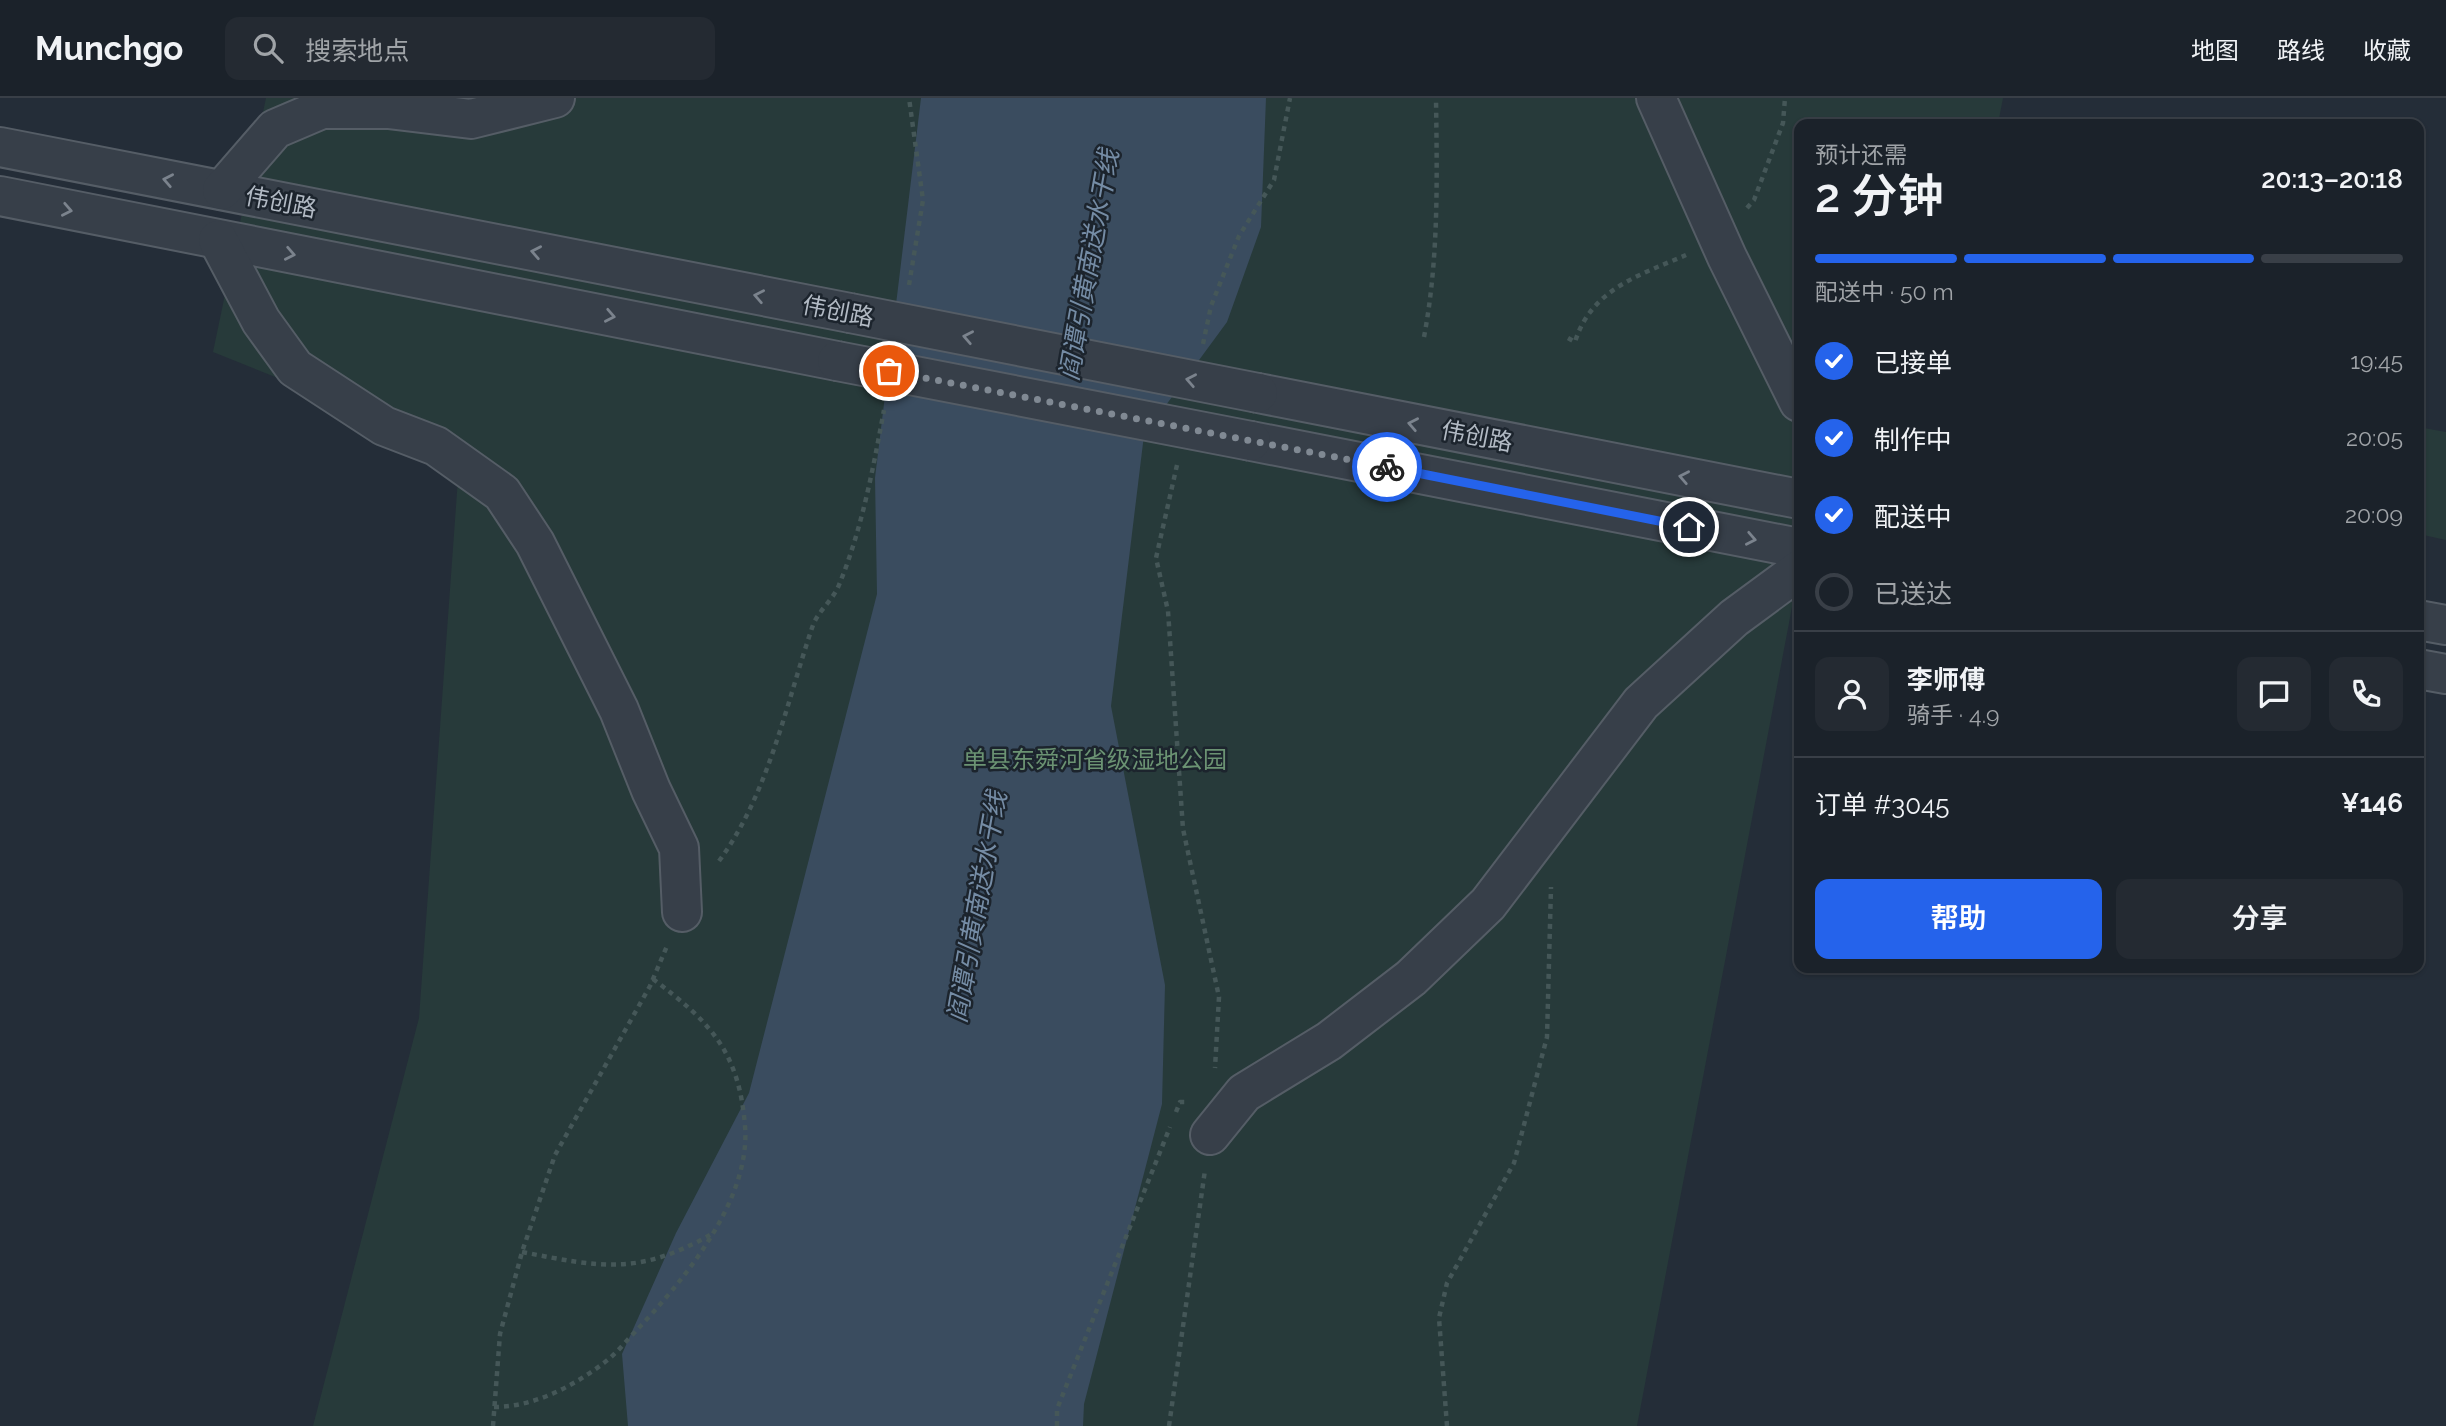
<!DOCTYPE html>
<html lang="zh">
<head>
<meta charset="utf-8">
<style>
  body { margin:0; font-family:Raleway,"Noto Sans SC",sans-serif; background:#242a32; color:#f1f3f6; height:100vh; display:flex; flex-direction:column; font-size:26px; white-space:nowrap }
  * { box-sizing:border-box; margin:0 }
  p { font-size:23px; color:#a0a4a8 }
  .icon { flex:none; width:38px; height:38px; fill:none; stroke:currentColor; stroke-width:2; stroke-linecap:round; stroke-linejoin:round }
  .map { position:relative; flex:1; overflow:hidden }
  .panel { position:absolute; left:1794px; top:21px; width:630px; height:854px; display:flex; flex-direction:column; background:#1b222a; border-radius:14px; box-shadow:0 2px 5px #0004,0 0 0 2px #393f47 }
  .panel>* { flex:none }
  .pin { position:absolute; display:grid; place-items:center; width:60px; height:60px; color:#fff; margin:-30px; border:4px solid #fff; border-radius:50%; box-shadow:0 2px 7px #0007 }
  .courier { position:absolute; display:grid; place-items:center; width:70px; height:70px; margin:-35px; border:5px solid #2563eb; border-radius:50%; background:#fff; color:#222; box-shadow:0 2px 9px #0007 }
  .summary em { font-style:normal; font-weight:600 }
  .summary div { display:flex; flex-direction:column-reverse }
  .summary { display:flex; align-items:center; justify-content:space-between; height:119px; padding:0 21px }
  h1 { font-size:46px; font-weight:600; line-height:52px }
  .bar { display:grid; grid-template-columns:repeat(4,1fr); gap:10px 7px; align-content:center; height:84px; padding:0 21px }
  .bar i { height:9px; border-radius:5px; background:#393f47 }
  .bar .on { background:#2563eb }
  .bar p { grid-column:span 4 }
  .line { display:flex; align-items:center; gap:18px; padding:0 21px; border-top:2px solid #393f47 }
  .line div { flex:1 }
  .round { display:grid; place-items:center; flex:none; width:74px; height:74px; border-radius:14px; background:#242a32 }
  ol { padding:0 21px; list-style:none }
  li { display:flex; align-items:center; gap:21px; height:77px }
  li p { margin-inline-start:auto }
  li .icon { padding:7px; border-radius:50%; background:#2563eb; color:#fff; stroke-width:4 }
  li:last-child { color:#a0a4a8 }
  li i { width:38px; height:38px; border:4px solid #393f47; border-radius:50% }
  .primary-button { display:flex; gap:14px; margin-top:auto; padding:14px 21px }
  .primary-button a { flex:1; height:80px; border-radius:14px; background:#2563eb; color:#fff; font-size:28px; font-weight:600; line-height:80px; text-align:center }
  .primary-button a+a { background:#242a32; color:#f1f3f6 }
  header { display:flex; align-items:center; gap:42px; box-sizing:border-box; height:98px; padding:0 35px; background:#1b222a; border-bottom:2px solid #393f47 }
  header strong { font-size:33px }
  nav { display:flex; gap:38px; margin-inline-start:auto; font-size:24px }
  .search { width:490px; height:63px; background:#242a32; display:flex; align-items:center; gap:18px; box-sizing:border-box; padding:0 24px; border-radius:14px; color:#a0a4a8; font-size:26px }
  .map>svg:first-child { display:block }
</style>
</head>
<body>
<header>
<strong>Munchgo</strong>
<div class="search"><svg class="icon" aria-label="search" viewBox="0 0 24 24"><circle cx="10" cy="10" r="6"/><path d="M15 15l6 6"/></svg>搜索地点</div>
<nav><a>地图</a><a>路线</a><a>收藏</a></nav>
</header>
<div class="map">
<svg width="2446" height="1328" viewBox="0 0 2446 1328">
  <rect width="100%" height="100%" fill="#242d38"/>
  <g fill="#273a3a">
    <path d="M 266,0 L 2003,0 L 1998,26 L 1799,26 L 1799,472 L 1637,1328 L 313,1328 L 419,920 L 460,353 L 213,254 Z"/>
    <path d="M 2418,329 L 2446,334 L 2446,442 L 2419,436 Z"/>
  </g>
  <path fill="#3a4c5f" d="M 921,0 L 1266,0 L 1261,129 L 1227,224 L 1144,337 L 1111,608 L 1165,887 L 1162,1006 L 1084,1306 L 1083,1328 L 628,1328 L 622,1256 L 676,1135 L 749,995 L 877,496 L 875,380 Z"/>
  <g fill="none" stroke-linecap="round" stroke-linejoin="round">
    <g stroke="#555d66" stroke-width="42">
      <g id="minor">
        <path d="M 1656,0 L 1727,159 L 1799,304"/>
        <path d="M 0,49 L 850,215"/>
        <path d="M 222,92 L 275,31 L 322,11 L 388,11 L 471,21 L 555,0"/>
        <path d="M 0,98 L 837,263"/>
        <path d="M 218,142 L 261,223 L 295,270 L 384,328 L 436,348 L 502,395 L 535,445 L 619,612 L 651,692 L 679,750 L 682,814"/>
        <path d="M 1258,295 L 1799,401"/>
        <path d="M 1251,343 L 1799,450"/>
        <path d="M 2418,522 L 2446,527"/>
        <path d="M 2418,571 L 2446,576"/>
        <path d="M 1210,1037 L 1244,995 L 1329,943 L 1411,880 L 1488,806 L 1641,605 L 1734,520 L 1799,472"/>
      </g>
    </g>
    <g stroke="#455758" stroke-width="4.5" stroke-dasharray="5 5" stroke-linecap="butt">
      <path d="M 1747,110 L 1754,102 L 1783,25 L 1785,0"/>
      <path d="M 909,187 L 923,102 L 909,0"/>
      <path d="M 1424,239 C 1439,160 1437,79 1436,0"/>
      <path d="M 1568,240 L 1575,244 C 1591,191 1640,177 1686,157"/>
      <path d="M 1203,246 L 1211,208 L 1239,138 L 1274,82 L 1290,0"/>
      <path d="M 1177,367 L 1156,460 L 1168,513 L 1183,731 L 1219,899 L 1215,970"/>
      <path d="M 719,763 C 769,695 786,606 813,527 C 819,512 833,502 839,487 C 862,431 873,371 884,312"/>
      <path d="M 1176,1014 L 1180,1004 L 1188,1004"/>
      <path d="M 522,1154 C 600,1169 637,1178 710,1137"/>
      <path d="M 494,1309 C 534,1309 574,1288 605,1264 C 616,1256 625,1244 635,1234 C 683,1183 751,1103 745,1028 C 739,953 710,924 653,881"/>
      <path d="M 493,1328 L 500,1236 L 522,1154 L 555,1057 L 650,888 L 667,848"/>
      <path d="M 1057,1328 L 1057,1311 L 1170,1029"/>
      <path d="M 1169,1328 L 1205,1072"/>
      <path d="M 1447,1328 L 1439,1220 L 1447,1185 L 1514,1065 L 1547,939 L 1551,789"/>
    </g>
    <use href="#minor" stroke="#373f49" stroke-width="38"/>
    <g stroke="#555d66" stroke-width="42" stroke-linecap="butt">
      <g id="minor-bridge">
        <path d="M 850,215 L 1258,295"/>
        <path d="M 837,263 L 1251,343"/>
      </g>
    </g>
    <use href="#minor-bridge" stroke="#373f49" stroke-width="38"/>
  </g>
  <defs><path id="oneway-chevron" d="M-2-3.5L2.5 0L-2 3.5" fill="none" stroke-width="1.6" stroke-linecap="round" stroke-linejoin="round" transform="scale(1.75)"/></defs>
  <g stroke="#7b838d">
    <use href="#oneway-chevron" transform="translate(168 82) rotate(-169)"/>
    <use href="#oneway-chevron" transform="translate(67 112) rotate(11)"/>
    <use href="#oneway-chevron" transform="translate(536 154) rotate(-169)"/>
    <use href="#oneway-chevron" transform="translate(290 156) rotate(11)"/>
    <use href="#oneway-chevron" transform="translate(759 198) rotate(-169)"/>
    <use href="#oneway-chevron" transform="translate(610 218) rotate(11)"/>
    <use href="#oneway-chevron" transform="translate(968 239) rotate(-169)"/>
    <use href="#oneway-chevron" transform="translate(1191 282) rotate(-169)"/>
    <use href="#oneway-chevron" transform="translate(1413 326) rotate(-169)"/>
    <use href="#oneway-chevron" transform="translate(1684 379) rotate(-169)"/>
    <use href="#oneway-chevron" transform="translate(1751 441) rotate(11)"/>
  </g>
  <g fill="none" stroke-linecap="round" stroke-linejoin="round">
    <path stroke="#808993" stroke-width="7" stroke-dasharray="0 12.6" d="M 889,273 L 1387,369"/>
    <path stroke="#2563eb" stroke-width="9" d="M 1387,369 L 1689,429"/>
  </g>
  <g text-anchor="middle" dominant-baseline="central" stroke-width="5" stroke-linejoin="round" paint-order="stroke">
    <g font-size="24" fill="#b2bac4" stroke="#1c242d">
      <text transform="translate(281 104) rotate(11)">伟创路</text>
      <text transform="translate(838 213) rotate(11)">伟创路</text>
      <text transform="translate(1477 338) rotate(11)">伟创路</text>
    </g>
    <g font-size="24" fill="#6b9373" stroke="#1c242d">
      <text x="1095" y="661">单县东舜河省级湿地公园</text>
    </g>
    <g font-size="26" font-style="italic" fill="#758ca5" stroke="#1c242d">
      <text transform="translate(1089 167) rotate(-80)">阎谭引黄南送水干线</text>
      <text transform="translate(977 809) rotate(-80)">阎谭引黄南送水干线</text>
    </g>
  </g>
</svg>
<div class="pin" style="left:889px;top:273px;background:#ea580c"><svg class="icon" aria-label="bag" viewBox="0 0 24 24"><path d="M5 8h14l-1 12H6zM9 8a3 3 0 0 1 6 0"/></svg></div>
<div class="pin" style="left:1689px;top:429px;background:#1f2937"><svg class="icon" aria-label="home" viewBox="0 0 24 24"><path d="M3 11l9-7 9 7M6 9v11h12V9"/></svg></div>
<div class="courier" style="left:1387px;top:369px"><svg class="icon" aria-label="bike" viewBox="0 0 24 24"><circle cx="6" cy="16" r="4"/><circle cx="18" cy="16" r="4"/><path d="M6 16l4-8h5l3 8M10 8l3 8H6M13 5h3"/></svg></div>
<section class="panel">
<div class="summary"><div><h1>2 分钟</h1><p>预计还需</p></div><em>20:13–20:18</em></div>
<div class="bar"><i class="on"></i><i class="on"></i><i class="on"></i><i></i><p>配送中 · 50 m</p></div>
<ol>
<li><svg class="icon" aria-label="check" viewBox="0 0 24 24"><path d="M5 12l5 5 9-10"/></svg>已接单<p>19:45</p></li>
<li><svg class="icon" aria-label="check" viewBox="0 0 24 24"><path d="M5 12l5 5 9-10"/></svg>制作中<p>20:05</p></li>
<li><svg class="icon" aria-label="check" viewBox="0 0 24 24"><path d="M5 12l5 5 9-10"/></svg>配送中<p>20:09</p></li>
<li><i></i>已送达</li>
</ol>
<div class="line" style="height:126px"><a class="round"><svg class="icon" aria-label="person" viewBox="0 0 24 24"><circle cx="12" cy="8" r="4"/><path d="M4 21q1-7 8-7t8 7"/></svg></a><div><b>李师傅</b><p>骑手 · 4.9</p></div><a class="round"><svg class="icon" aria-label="chat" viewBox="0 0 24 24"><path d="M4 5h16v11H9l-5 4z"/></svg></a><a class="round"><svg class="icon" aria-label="phone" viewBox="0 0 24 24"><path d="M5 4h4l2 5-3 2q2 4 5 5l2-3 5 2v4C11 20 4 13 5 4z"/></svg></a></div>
<div class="line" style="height:91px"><div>订单 #3045</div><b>¥146</b></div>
<div class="primary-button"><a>帮助</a><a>分享</a></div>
</section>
</div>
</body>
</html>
